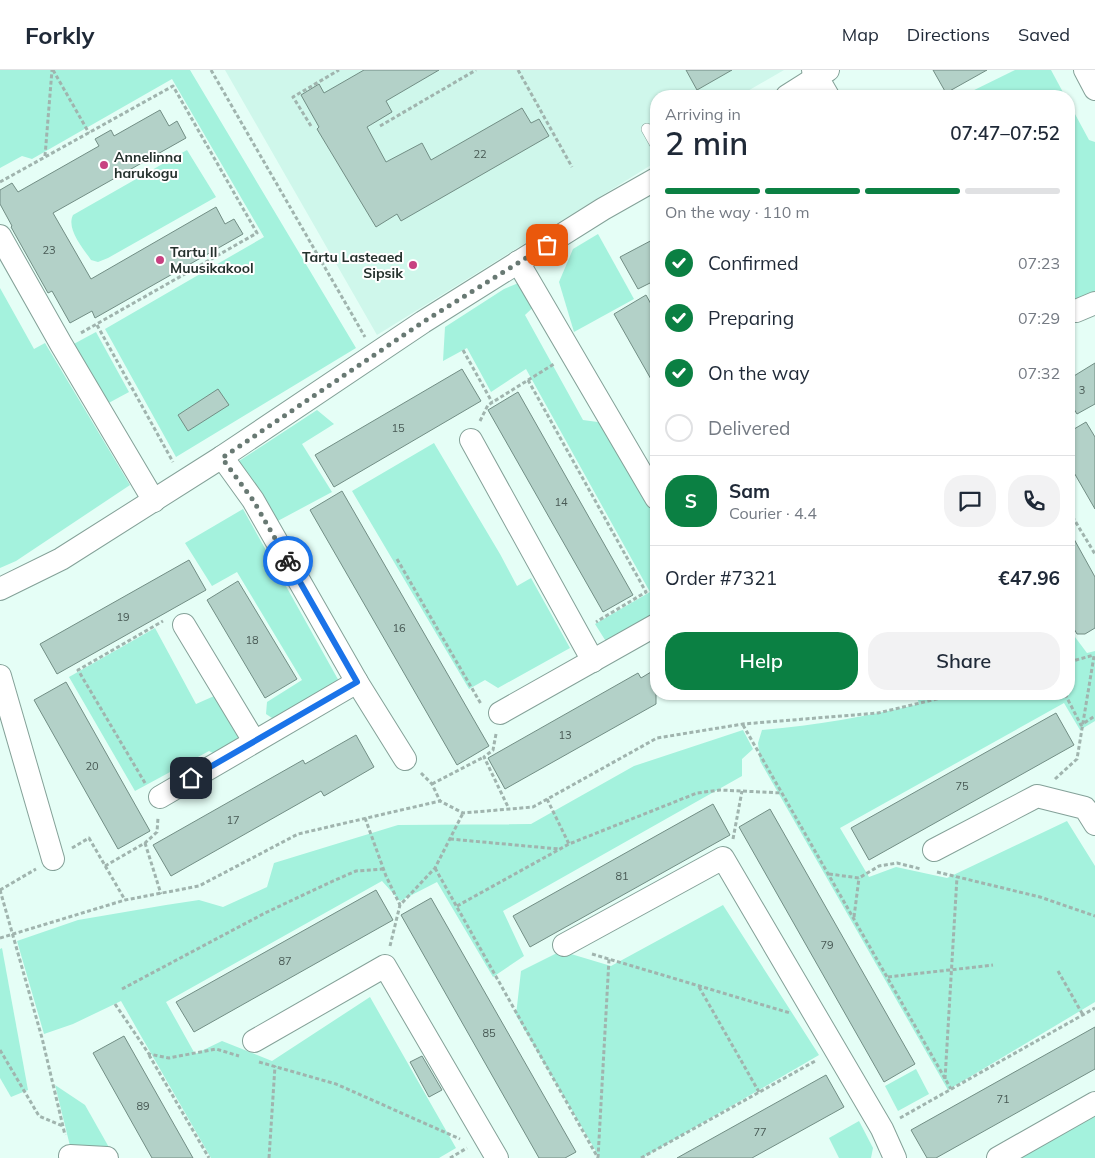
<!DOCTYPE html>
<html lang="en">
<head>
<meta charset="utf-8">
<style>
  body { margin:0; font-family:Mulish,sans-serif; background:#f2f2f3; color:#1f2937; height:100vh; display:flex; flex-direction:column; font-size:19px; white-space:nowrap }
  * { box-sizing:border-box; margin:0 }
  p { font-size:16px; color:#747a83 }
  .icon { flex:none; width:28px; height:28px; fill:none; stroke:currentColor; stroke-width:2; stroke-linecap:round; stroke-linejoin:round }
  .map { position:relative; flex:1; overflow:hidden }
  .side { position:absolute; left:650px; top:20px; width:425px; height:610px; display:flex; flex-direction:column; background:#fff; border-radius:20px; box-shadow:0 1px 4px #0004 }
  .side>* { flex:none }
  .pin { position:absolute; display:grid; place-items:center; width:42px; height:42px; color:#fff; margin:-21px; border-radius:10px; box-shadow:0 2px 8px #0006 }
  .courier { position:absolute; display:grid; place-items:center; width:50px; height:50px; margin:-25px; border:4px solid #1a73e8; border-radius:50%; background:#fff; color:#222; box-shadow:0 1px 6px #0007 }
  .headline em { font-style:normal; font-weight:600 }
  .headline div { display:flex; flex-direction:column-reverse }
  .headline { display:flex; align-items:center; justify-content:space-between; height:85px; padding:0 15px }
  h1 { font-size:32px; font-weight:600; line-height:38px }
  .bar { display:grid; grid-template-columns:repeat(4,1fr); gap:8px 5px; align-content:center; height:60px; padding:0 15px }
  .bar i { height:6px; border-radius:4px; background:#e0e1e3 }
  .bar .current { background:#0b8043 }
  .bar p { grid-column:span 4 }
  .line { display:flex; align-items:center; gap:12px; padding:0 15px; border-top:1px solid #e0e1e3 }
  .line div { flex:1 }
  .round { display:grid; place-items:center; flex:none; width:52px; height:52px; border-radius:20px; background:#f2f2f3 }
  ol { padding:0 15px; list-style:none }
  li { display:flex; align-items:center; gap:15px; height:55px }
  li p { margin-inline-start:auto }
  li .icon { padding:5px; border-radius:50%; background:#0b8043; color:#fff; stroke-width:4 }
  li:last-child { color:#747a83 }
  li i { width:28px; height:28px; border:2px solid #e0e1e3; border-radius:50% }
  .button { display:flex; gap:10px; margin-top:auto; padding:10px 15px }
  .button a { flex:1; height:58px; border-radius:20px; background:#0b8043; color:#fff; font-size:20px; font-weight:600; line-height:58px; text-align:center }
  .button a+a { background:#f2f2f3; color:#1f2937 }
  header { display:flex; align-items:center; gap:30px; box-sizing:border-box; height:70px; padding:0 25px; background:#fff; border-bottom:1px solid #e0e1e3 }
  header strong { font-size:24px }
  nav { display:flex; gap:28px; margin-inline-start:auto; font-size:18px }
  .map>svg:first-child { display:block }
</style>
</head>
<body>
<header>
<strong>Forkly</strong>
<nav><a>Map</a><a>Directions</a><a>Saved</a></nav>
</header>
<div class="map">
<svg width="1095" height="1088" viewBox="0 0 1095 1088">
  <rect width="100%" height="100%" fill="#e5fef6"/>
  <path fill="#cff7eb" d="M 225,0 L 784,0 L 739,26 L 656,26 L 656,92 L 377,265 Z"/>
  <g fill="#a4f2dd">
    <path d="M 0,0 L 190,0 L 356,278 L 176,387 L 105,259 L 264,167 L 172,9 L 32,89 L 22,86 L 0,98 Z"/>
    <path d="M 1015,0 L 1051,0 L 1065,26 L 962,26 Z"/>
    <path d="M 1069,33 L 1089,70 L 1095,72 L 1095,221 L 1073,234 L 1069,228 Z"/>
    <path d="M 187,80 L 216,127 L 108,188 L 98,192 L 91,190 C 83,178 66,159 73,145 Z"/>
    <path d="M 598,164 L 634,229 L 574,262 L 559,212 L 573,179 Z"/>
    <path d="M 521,212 L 542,229 L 525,245 L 583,350 L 605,353 L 656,443 L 656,544 L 607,573 L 595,554 L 650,522 L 526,299 L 491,322 L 467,278 L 443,291 L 445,257 L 504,219 Z"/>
    <path d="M 0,218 L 34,279 L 45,273 L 130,415 L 16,491 L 0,498 Z"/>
    <path d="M 96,262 L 129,322 L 103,336 L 70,276 Z"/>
    <path d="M 317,340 L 334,354 L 302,374 L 332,422 L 274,453 L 265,430 L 239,391 Z"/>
    <path d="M 434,373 L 500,484 L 517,516 L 531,508 L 570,578 L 498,618 L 485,610 L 469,619 L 352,421 Z"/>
    <path d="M 243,439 L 340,613 L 278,652 L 266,644 L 267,632 L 302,610 L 237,502 L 212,516 L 185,473 Z"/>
    <path d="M 155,558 L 196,634 L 221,623 L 254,679 L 230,692 L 209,681 L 135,721 L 69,607 Z"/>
    <path d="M 1069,559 L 1087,583 L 1095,581 L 1095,651 L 1080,660 L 1064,633 L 840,758 L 869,807 L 896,797 L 947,808 L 1067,751 L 1095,796 L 1095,932 L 948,1020 L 760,691 L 758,673 L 762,660 C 817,655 865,647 919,634 L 916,624 L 1069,624 Z"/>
    <path d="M 743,660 L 753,679 L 742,689 L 742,706 L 503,841 L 524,886 L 493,907 L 437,812 L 400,831 L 382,811 L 166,932 L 195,984 L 222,971 L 272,991 L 370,927 L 456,1078 L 439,1088 L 211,1088 L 121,931 L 73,954 L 44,964 L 17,871 L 78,850 L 166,835 L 199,830 L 223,837 L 267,817 L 274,793 L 398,755 L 531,754 L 634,696 Z"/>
    <path d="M 723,835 L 819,985 L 642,1088 L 600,1088 L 516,945 L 521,901 L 561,881 L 611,896 Z"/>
    <path d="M 2,878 L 28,1020 L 11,1027 L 0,1008 L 0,879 Z"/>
    <path d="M 916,999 L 929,1024 L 898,1041 L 885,1016 Z"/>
    <path d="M 55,1015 L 85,1035 L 115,1088 L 73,1088 Z"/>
    <path d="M 1095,1045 L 1095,1088 L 1013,1088 Z"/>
    <path d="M 859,1051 L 873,1078 L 871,1088 L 839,1088 L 829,1068 Z"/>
  </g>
  <g fill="#b3d1c8" stroke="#728e85">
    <path d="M 364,0 L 439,0 L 386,31 L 392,42 L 367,57 L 386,92 L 422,73 L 431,90 L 522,38 L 531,53 L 539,49 L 549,66 L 401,151 L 397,144 L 376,157 L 317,59 L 319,57 L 301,25 L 319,14 L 324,23 Z"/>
    <path d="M 686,0 L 732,0 L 697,20 Z"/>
    <path d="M 933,0 L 987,0 L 946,23 Z"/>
    <path d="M 160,40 L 169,56 L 177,51 L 186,68 L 53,143 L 91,209 L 216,137 L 225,154 L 234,149 L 243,164 L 95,248 L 92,241 L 70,253 L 52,221 L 48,223 L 11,157 L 12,156 L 0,134 L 0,120 L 12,113 L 18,122 L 99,76 L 95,69 L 111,60 L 114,66 Z"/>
    <path d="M 656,168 L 656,210 L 638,219 L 620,187 Z"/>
    <path d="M 646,225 L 656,243 L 656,318 L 614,244 Z"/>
    <path d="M 1095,293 L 1095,334 L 1077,344 L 1069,331 L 1069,309 Z"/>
    <path d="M 462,299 L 481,331 L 334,417 L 315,385 Z"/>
    <path d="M 218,319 L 229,335 L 188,361 L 178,345 Z"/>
    <path d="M 518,322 L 633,525 L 603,542 L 488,340 Z"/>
    <path d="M 1086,352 L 1095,367 L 1095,439 L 1069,394 L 1069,362 Z"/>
    <path d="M 342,421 L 489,676 L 457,695 L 310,440 Z"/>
    <path d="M 1069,460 L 1095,507 L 1095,558 L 1085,564 L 1077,564 L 1069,550 Z"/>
    <path d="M 189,490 L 206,520 L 57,604 L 40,574 Z"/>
    <path d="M 238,511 L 297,609 L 265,628 L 207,530 Z"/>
    <path d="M 656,599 L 656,634 L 505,719 L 488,688 L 638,603 L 641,608 Z"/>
    <path d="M 66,612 L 150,761 L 118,779 L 34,630 Z"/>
    <path d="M 1056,643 L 1074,675 L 869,790 L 851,758 Z"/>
    <path d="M 356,665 L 374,697 L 324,726 L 321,721 L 171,806 L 153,775 L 303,690 L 305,694 Z"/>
    <path d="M 713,734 L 730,765 L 530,877 L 513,846 Z"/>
    <path d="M 770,739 L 915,994 L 884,1012 L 739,757 Z"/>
    <path d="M 376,820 L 393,850 L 194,962 L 176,932 Z"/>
    <path d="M 431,828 L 576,1082 L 565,1088 L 539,1088 L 401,845 Z"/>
    <path d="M 1095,957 L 1095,999 L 936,1088 L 927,1088 L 911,1060 Z"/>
    <path d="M 124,966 L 193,1088 L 152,1088 L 93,983 Z"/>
    <path d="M 422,986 L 442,1020 L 429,1027 L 410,992 Z"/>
    <path d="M 826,1005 L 844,1037 L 752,1088 L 677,1088 Z"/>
  </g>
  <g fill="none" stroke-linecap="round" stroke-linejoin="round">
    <g stroke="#84a198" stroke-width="12">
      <path id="service" d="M 647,59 L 656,75"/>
    </g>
    <g stroke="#84a198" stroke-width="24">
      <g id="minor">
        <path d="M 813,0 L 828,26"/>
        <path d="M 1085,0 L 1095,19"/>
        <path d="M 787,26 L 828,0"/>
        <path d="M 0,166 L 61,274 L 154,431"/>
        <path d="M 518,192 L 656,428"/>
        <path d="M 1076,241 L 1095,233"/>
        <path d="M 471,370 L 593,591"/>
        <path d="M 222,387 L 253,430 L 357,612 L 405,689"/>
        <path d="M 0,519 L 61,489 L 222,387 L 423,252 L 603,139 L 656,109"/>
        <path d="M 184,555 L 254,671"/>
        <path d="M 0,606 L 53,789"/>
        <path d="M 500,643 L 656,555"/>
        <path d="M 160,727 L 357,612"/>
        <path d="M 934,780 L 1037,726 L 1085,738 L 1095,754"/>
        <path d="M 564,875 L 723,788 L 882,1059 L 895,1088"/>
        <path d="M 254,971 L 385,896 L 497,1088"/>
        <path d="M 70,1086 L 107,1088"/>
        <path d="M 998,1088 L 1095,1033"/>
      </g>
    </g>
    <g stroke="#a0b4ae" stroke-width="3" stroke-dasharray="4 2.5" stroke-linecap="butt">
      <path d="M 53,0 L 89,63"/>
      <path d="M 211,0 L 365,267"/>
      <path d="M 518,0 L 572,97"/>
      <path d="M 311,56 L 293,27 L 339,0"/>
      <path d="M 380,56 L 476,0"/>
      <path d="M 45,86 L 52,0"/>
      <path d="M 0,112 L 173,16 L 257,163 L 79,264"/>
      <path d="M 97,255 L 173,392"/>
      <path d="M 463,280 L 492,332"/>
      <path d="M 528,310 L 646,522 L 596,552"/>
      <path d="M 480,351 L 488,335 L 554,294"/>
      <path d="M 1069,441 L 1095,484"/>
      <path d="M 397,489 L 481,634"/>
      <path d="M 1069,592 L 1094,585"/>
      <path d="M 1065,624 L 1081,655 L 1095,646"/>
      <path d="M 743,655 L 951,1019"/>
      <path d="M 496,664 L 493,680 L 484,687 L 509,739"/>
      <path d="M 421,703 L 432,714 L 440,731"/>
      <path d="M 1055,709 L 1077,689 L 1094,586"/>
      <path d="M 145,713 L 78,600 L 163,551"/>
      <path d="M 432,714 L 484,687"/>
      <path d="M 547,729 L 569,774"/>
      <path d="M 365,748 L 386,806 L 400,835"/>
      <path d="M 450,769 L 559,779"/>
      <path d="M 733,769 L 742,721"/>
      <path d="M 145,773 L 161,824"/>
      <path d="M 72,778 L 89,768 L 125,830"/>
      <path d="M 105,796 L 145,773 L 157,762 L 158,748"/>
      <path d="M 435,798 L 598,1088"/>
      <path d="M 937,802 L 1040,827 L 1095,846"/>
      <path d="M 829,804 L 859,808 L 879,796 L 897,793 L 921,799"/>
      <path d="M 0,820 L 42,968 L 65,1065"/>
      <path d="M 0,820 L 36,799"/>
      <path d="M 457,836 L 569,774 L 697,723 L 720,720 L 782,723"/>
      <path d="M 854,847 L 859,808"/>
      <path d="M 0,868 L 125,830 L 199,816 L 298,764 L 440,731 L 463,743 L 533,737 L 657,668 L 743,654 L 878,643 L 958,624"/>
      <path d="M 390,876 L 400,835 L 435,798 L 463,743"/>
      <path d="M 592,884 L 790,943"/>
      <path d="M 1058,901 L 1083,945"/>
      <path d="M 888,907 L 993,895"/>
      <path d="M 699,917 L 759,1022"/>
      <path d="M 122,919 L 265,843 L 333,811 L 356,801 L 384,799"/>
      <path d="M 115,934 L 149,984 L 169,988 L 216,979 L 239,986"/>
      <path d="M 0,980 L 39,1046 L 63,1056"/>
      <path d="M 149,985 L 209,1088"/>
      <path d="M 259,992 L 336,1014 L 460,1069"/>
      <path d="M 945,1009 L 957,807"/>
      <path d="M 900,1048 L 1095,938"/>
      <path d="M 269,1088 L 275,996"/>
      <path d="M 450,1088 L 467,1078"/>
      <path d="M 598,1088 L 609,889"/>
      <path d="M 641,1088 L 817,990"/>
    </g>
    <use href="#service" stroke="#fff" stroke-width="11"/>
    <use href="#minor" stroke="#fff" stroke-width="22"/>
  </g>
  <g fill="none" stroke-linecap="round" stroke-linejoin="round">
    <path stroke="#687973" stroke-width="5" stroke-dasharray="0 9" d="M 288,491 L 253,430 L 222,388 L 423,252 L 547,175"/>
    <path stroke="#1a73e8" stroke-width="6" d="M 191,708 L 357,612 L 288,491"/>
  </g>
  <g fill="#c84181" stroke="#fff" stroke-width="2">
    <circle cx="104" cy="95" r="5"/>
    <circle cx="160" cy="190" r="5"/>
    <circle cx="413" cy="195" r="5"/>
  </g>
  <g text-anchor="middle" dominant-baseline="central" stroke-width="4" stroke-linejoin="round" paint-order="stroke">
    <g font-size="11" fill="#485954">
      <text x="480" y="84">22</text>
      <text x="49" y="180">23</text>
      <text x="1082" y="320">3</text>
      <text x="398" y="358">15</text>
      <text x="561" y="432">14</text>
      <text x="123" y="547">19</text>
      <text x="399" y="558">16</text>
      <text x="252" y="570">18</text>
      <text x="565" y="665">13</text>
      <text x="92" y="696">20</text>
      <text x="962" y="716">75</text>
      <text x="233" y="750">17</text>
      <text x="622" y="806">81</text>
      <text x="827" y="875">79</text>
      <text x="285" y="891">87</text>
      <text x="489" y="963">85</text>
      <text x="1003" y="1029">71</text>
      <text x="143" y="1036">89</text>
      <text x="760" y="1062">77</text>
    </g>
    <g font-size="14" font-weight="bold" fill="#25312d" stroke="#fff" text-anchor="start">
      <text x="114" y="87">Annelinna<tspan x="114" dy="16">harukogu</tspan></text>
      <text x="170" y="182">Tartu II<tspan x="170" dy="16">Muusikakool</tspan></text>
      <text x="403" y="187" text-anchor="end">Tartu Lasteaed<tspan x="403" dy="16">Sipsik</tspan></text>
    </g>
  </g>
</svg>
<div class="pin" style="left:547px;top:175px;background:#ea580c"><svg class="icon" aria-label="bag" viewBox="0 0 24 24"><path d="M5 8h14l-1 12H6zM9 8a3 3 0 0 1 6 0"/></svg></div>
<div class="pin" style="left:191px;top:708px;background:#1f2937"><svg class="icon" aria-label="home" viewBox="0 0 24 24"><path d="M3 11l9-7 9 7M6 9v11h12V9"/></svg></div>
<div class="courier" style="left:288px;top:491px"><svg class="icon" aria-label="bike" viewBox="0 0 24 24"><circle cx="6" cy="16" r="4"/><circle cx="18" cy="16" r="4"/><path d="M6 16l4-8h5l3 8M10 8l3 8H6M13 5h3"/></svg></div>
<section class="side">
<div class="headline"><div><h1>2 min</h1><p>Arriving in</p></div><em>07:47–07:52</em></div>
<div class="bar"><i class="current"></i><i class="current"></i><i class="current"></i><i></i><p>On the way · 110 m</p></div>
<ol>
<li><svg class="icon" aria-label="check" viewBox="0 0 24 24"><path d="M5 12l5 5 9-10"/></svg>Confirmed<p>07:23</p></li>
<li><svg class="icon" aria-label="check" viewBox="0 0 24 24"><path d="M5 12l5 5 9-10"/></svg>Preparing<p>07:29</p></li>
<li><svg class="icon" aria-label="check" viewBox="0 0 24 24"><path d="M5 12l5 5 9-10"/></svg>On the way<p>07:32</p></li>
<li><i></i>Delivered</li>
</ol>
<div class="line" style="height:90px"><b class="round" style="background:#0b8043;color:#fff">S</b><div><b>Sam</b><p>Courier · 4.4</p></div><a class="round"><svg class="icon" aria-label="chat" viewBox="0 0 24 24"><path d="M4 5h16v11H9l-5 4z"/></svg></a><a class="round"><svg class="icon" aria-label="phone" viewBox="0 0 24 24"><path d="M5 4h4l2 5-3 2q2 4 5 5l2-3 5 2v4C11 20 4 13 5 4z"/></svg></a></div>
<div class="line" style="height:65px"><div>Order #7321</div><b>€47.96</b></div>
<div class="button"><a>Help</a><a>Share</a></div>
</section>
</div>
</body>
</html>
